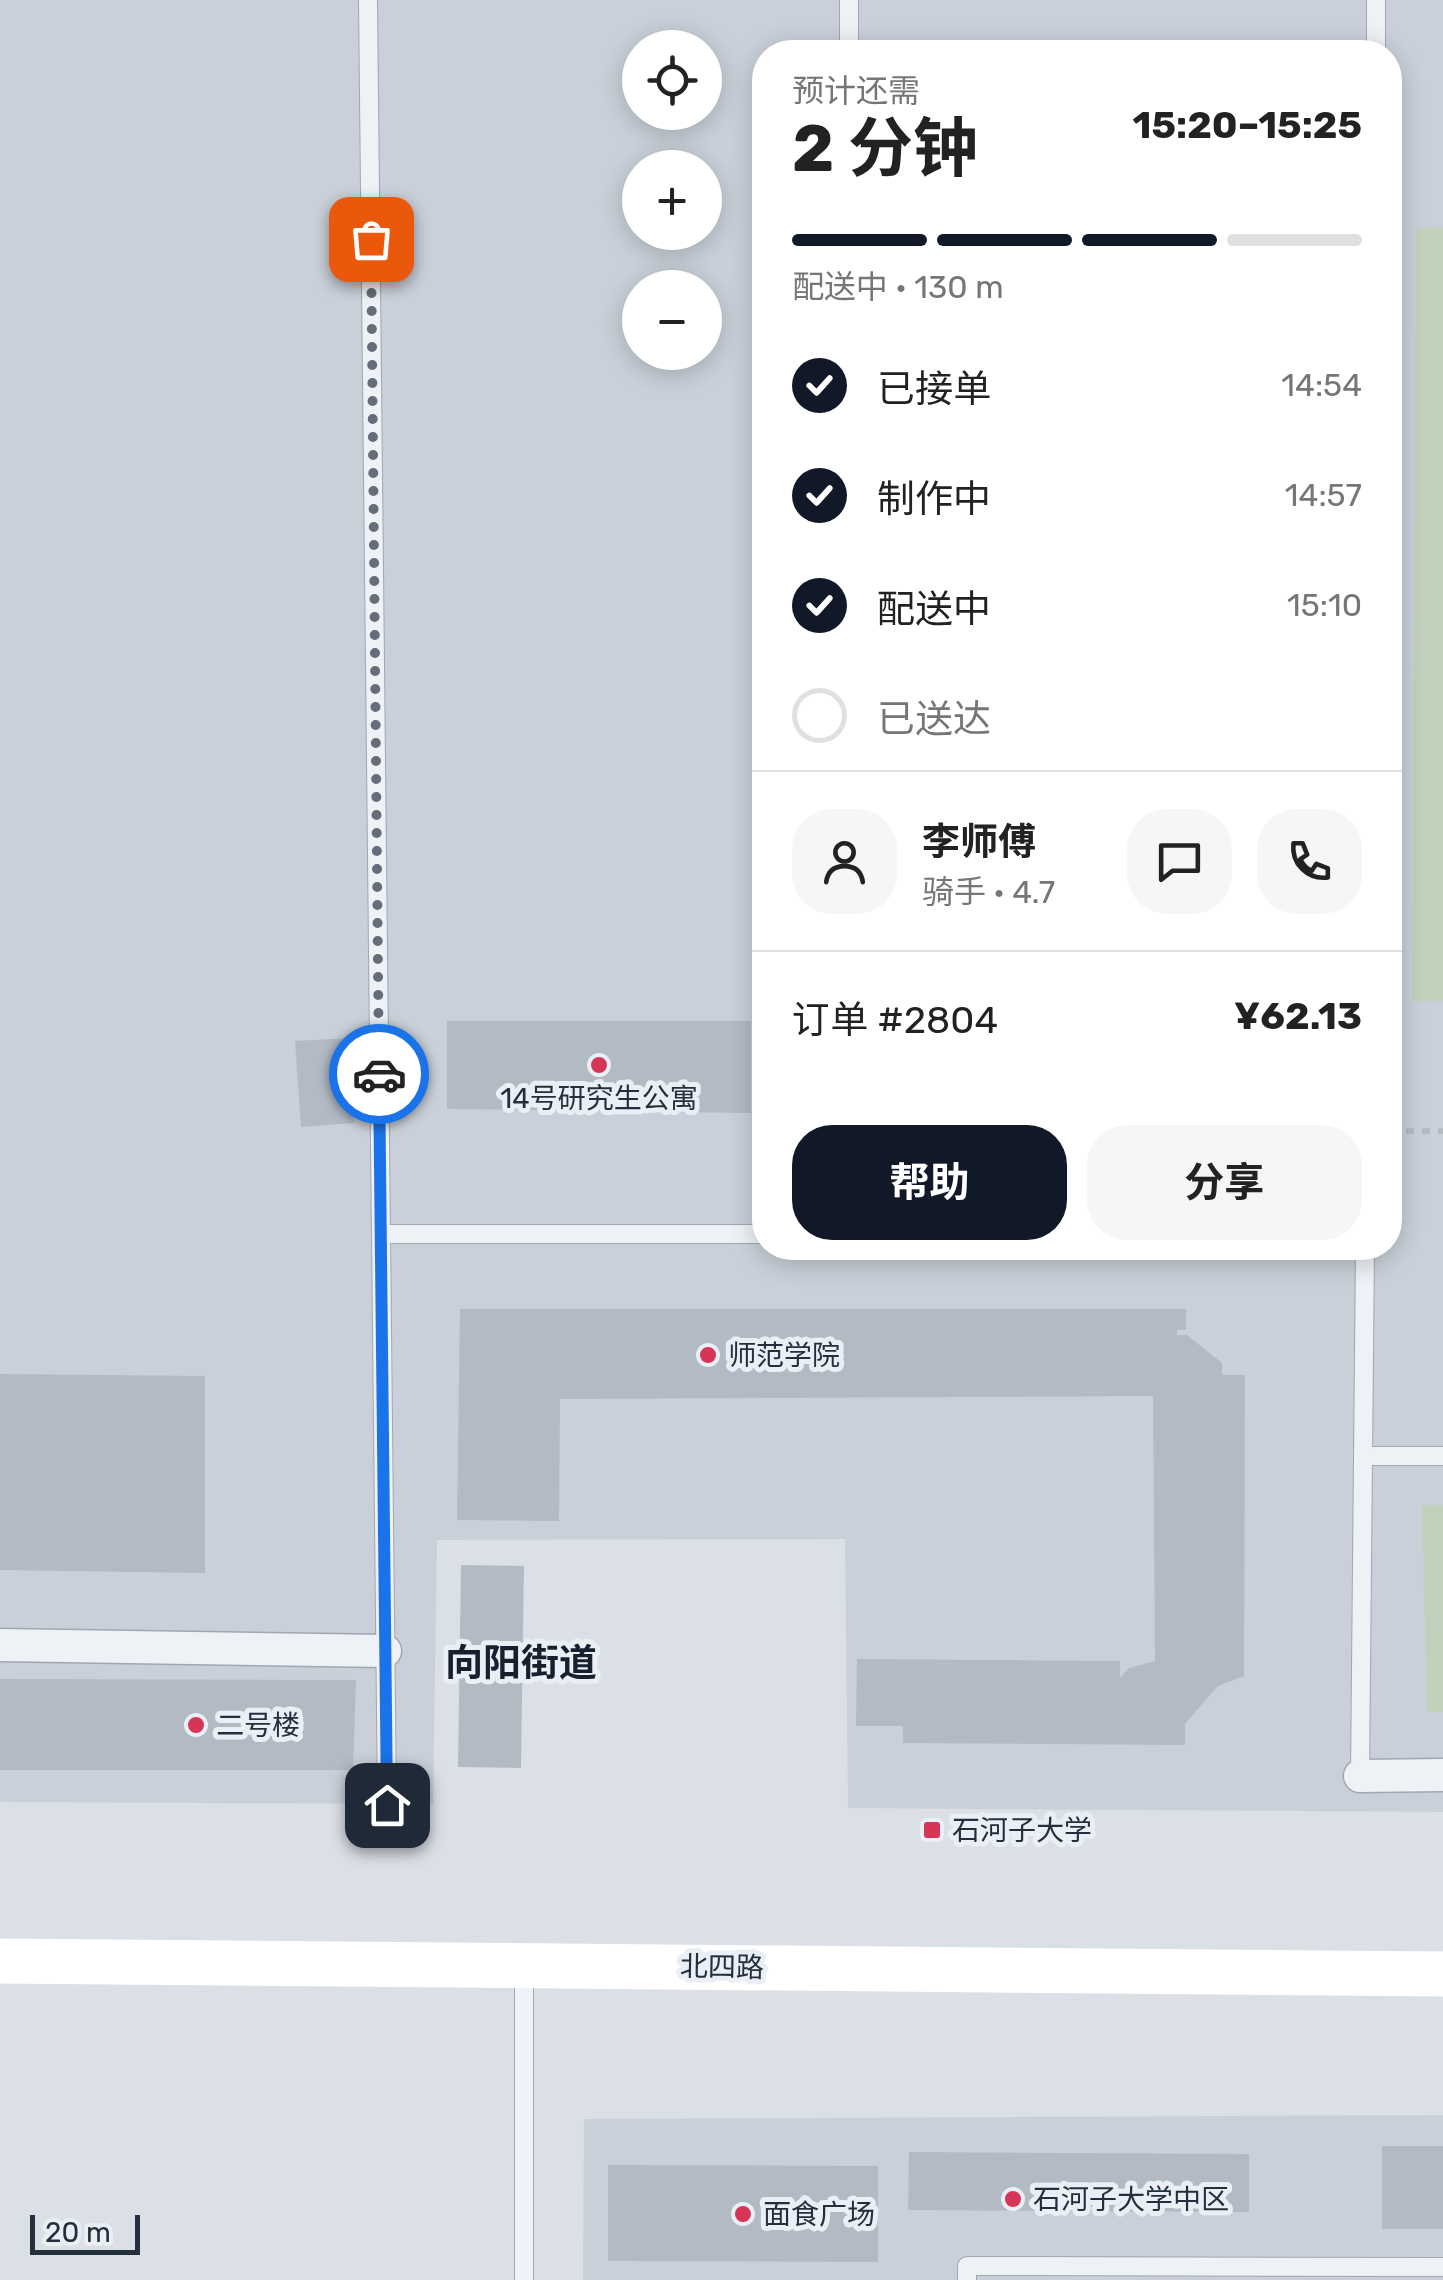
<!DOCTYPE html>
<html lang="zh">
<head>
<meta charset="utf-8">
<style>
  body { margin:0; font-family:Rubik,"Noto Sans SC",sans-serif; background:#f6f6f6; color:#222; height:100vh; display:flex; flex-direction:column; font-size:38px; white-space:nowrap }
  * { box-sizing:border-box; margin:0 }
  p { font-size:32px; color:#767676 }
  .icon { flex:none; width:55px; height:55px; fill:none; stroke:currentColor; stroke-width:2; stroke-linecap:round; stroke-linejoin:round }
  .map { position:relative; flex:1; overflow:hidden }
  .details { position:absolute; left:752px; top:40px; width:650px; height:1220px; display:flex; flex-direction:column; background:#fff; border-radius:40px; box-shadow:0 5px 25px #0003 }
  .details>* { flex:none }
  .controls { position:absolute; left:622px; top:30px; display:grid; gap:20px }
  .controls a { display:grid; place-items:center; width:100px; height:100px; border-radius:50%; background:#fff; box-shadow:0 5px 25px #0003; font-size:50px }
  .scale { position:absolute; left:30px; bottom:25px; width:110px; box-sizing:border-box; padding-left:10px; border:5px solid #242f3e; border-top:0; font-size:28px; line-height:35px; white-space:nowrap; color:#242f3e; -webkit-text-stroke:8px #eaeff5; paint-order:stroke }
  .pin { position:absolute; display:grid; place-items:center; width:85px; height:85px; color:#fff; margin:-42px; border-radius:20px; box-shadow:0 5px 15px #0006 }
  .courier { position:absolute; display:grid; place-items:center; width:100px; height:100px; margin:-50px; border:8px solid #1a73e8; border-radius:50%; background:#fff; color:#222; box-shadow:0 2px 12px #0007 }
  .overview em { font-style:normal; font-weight:700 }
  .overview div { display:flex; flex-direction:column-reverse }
  .overview { display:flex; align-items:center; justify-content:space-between; height:170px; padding:0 40px }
  h1 { font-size:65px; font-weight:700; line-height:75px }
  .bar { display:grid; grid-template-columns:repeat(4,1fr); gap:15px 10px; align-content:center; height:120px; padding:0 40px }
  .bar i { height:12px; border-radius:8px; background:#e0e0e0 }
  .bar .current { background:#111827 }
  .bar p { grid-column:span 4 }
  .line { display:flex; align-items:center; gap:25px; padding:0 40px; border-top:2px solid #e0e0e0 }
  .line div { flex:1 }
  .round { display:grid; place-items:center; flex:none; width:105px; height:105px; border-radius:40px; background:#f6f6f6 }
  ol { padding:0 40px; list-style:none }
  li { display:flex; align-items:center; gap:30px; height:110px }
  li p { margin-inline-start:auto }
  li .icon { padding:10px; border-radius:50%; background:#111827; color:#fff; stroke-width:4 }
  li:last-child { color:#767676 }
  li i { width:55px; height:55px; border:5px solid #e0e0e0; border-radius:50% }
  .button { display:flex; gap:20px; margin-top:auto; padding:20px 40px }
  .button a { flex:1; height:115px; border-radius:40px; background:#111827; color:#fff; font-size:40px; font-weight:700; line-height:115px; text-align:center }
  .button a+a { background:#f6f6f6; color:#222 }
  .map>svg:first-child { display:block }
</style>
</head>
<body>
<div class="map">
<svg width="1443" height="2280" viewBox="0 0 1443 2280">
  <rect width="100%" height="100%" fill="#dbe0e7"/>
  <g fill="#c9d0d9" fill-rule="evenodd">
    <path d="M 0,0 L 1443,0 L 1443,1812 L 848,1808 L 845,1539 L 437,1540 L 433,1804 L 0,1802 ZM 640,48 L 705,48 L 705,112 L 640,112 ZM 765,52 L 1390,52 L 1390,1248 L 765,1248 ZM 640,168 L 705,168 L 705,232 L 640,232 ZM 640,288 L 705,288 L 705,352 L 640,352 Z"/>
    <path d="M 1443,2115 L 1443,2280 L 583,2280 L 584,2119 Z"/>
  </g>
  <g fill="#c2d1bb">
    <path d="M 1443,227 L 1443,1001 L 1412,1001 L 1416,228 Z"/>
    <path d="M 1422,1505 L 1443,1505 L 1443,1712 L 1427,1712 Z"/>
  </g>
  <g fill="#b2bac4">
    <path d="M 447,1021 L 751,1021 L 751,1113 L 447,1109 Z"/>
    <path d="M 349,1038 L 354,1123 L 301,1127 L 295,1041 Z"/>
    <path d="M 460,1309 L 1186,1309 L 1186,1330 L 1177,1330 L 1177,1335 L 1187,1335 L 1222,1363 L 1222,1375 L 1245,1375 L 1244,1676 L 1218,1686 L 1185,1724 L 1185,1745 L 903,1743 L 903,1726 L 856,1726 L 857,1659 L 1120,1661 L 1120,1678 L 1129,1668 L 1155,1661 L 1153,1396 L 560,1399 L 559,1521 L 457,1520 Z"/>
    <path d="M 0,1374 L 205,1376 L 205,1573 L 0,1570 Z"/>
    <path d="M 461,1565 L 524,1566 L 521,1768 L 458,1767 Z"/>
    <path d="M 0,1679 L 356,1680 L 353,1770 L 0,1770 Z"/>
    <rect x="1382" y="2146" width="61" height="83"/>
    <path d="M 909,2152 L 1249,2154 L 1249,2212 L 908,2210 Z"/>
    <path d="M 608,2165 L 878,2166 L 878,2262 L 608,2261 Z"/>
  </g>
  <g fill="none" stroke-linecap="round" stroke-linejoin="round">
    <g stroke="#a0a7b1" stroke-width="20">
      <g id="lane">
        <path d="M 368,0 L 387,1805"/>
        <path d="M 849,0 L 849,52"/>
        <path d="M 1376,52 L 1376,0"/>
        <path d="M 381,1234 L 765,1234"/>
        <path d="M 1363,1456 L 1443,1456"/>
        <path d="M 1360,1776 L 1365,1248"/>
        <path d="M 524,1966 L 524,2280"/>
        <path d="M 967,2280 L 967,2266 L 1443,2267"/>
      </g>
    </g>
    <g stroke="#a0a7b1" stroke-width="35">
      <g id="street">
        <path d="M 0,1645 L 385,1651"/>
        <path d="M 1360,1776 L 1443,1775"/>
      </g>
    </g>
    <path stroke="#b5bbc2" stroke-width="6" stroke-dasharray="8 8" stroke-linecap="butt" d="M 1390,1131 L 1443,1131"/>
    <use href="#lane" stroke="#eef1f5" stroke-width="18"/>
    <use href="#street" stroke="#eef1f5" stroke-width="32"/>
    <path stroke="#fff" stroke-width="45" d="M 0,1961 L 1443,1974"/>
  </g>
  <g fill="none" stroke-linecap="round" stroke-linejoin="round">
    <path stroke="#646d79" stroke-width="10" stroke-dasharray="0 18" d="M 371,239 L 379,1074"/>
    <path stroke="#1a73e8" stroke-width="12" d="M 379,1074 L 387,1805"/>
  </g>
  <g fill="#d73557" stroke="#eaeff5" stroke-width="4">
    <circle cx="599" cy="1065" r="10"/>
    <circle cx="708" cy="1355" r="10"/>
    <circle cx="196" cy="1725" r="10"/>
    <rect x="922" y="1820" width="20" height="20" rx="5"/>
    <circle cx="1013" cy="2199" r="10"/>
    <circle cx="743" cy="2214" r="10"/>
  </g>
  <g text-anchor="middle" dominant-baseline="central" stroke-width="10" stroke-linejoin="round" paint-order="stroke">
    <g font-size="28" fill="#242f3e" stroke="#eaeff5" text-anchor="start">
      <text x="599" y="1098" text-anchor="middle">14号研究生公寓</text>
      <text x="728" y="1355">师范学院</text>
      <text x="216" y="1725">二号楼</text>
      <text x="952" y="1830">石河子大学</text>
      <text x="1033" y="2199">石河子大学中区</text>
      <text x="763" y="2214">面食广场</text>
    </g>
    <g font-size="28" fill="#242f3e" stroke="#eaeff5">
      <text transform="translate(722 1967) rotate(1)">北四路</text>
    </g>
    <g font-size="38" font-weight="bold" fill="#17202e" stroke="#eaeff5">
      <text x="521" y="1663">向阳街道</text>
    </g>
  </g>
</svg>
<div class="controls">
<a><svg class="icon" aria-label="locate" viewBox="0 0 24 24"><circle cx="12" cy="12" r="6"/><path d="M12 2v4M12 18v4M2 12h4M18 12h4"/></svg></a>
<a>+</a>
<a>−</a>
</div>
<div class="scale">20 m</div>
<div class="pin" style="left:371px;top:239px;background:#ea580c"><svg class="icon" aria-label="bag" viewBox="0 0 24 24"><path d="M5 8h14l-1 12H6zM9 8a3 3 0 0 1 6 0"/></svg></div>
<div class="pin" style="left:387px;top:1805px;background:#1f2937"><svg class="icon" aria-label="home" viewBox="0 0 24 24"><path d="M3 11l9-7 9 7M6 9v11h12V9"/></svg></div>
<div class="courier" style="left:379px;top:1074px"><svg class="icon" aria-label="car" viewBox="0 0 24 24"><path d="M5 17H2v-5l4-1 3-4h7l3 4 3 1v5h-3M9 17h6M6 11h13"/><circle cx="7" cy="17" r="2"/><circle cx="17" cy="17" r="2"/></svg></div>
<section class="details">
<div class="overview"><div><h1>2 分钟</h1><p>预计还需</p></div><em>15:20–15:25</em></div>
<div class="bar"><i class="current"></i><i class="current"></i><i class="current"></i><i></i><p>配送中 · 130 m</p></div>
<ol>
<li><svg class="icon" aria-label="check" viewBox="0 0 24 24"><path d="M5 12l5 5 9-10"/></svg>已接单<p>14:54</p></li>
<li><svg class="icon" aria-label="check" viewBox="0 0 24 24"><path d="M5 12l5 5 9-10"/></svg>制作中<p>14:57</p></li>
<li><svg class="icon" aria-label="check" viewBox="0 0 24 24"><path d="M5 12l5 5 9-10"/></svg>配送中<p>15:10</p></li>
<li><i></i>已送达</li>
</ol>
<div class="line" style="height:180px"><a class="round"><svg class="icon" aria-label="person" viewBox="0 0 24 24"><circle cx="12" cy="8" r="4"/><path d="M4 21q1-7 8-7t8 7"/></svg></a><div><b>李师傅</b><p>骑手 · 4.7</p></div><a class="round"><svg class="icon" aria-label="chat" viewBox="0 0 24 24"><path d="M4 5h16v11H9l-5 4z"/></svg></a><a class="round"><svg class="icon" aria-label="phone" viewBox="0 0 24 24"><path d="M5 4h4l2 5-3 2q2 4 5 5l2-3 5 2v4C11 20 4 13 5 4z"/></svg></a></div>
<div class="line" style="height:130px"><div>订单 #2804</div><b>¥62.13</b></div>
<div class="button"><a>帮助</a><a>分享</a></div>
</section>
</div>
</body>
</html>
